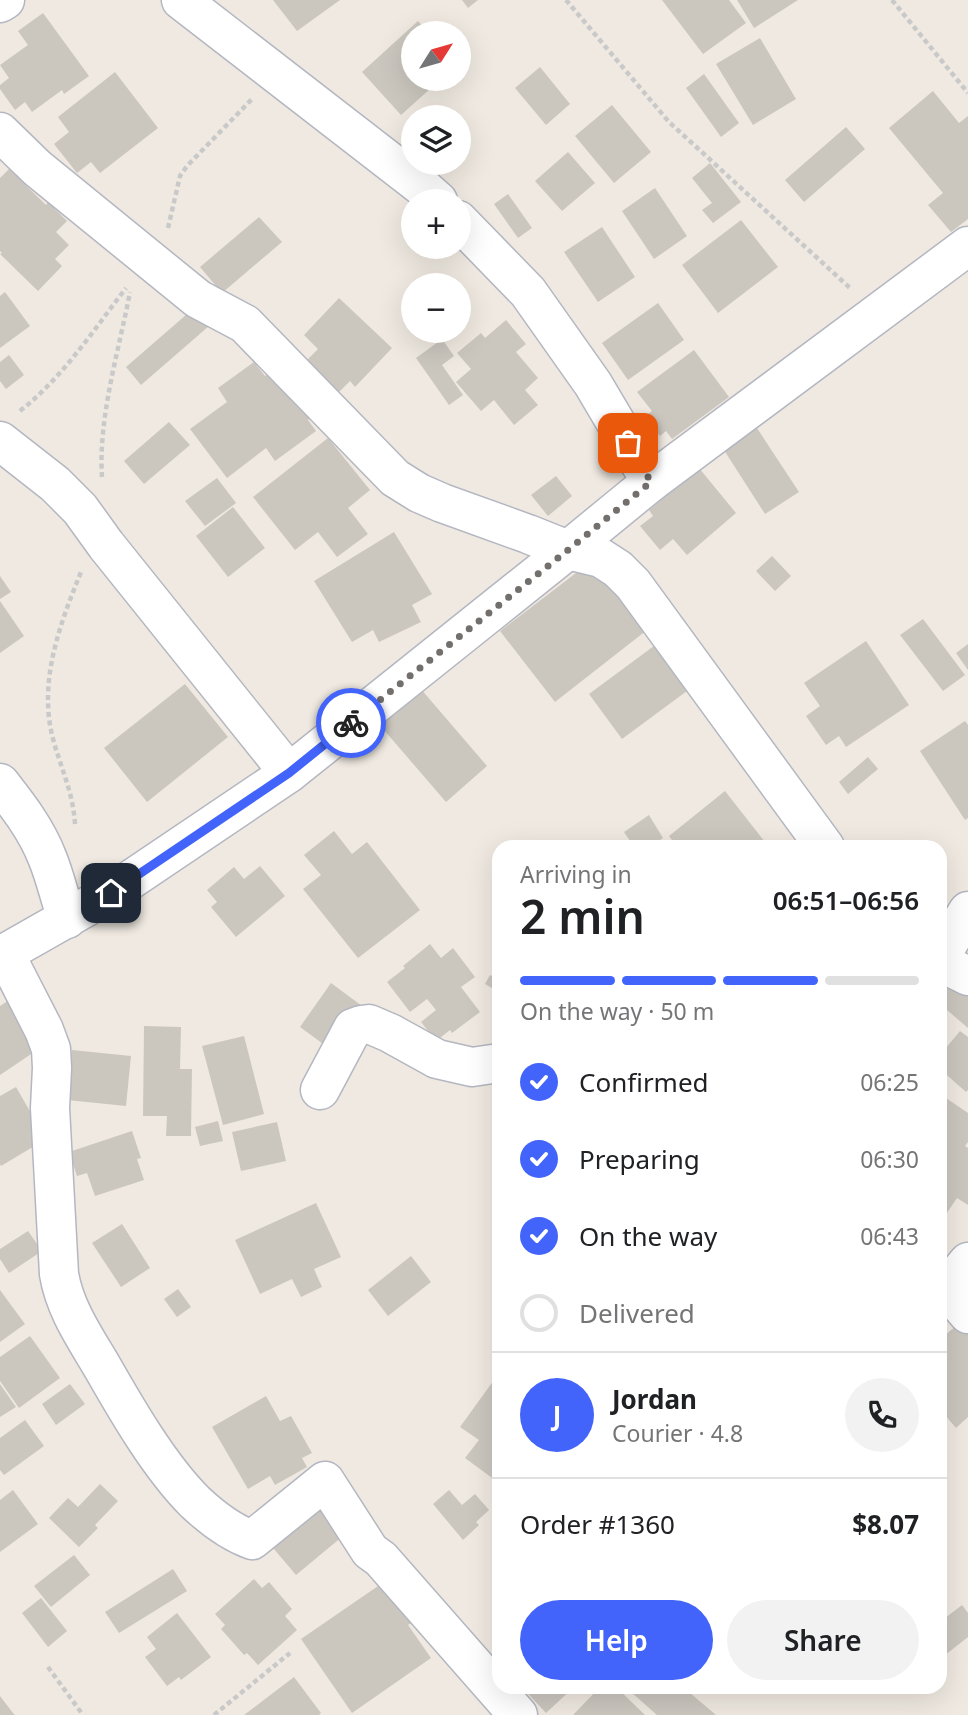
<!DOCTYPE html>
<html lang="en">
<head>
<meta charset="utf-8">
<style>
  body { margin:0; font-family:"Noto Sans",sans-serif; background:#f2f2f2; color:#202124; height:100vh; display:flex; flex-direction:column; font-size:26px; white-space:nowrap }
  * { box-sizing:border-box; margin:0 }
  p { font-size:23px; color:#757577 }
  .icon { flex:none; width:38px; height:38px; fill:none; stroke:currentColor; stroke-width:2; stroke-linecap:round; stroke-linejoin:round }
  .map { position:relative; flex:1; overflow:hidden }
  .panel { position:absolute; left:492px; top:840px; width:455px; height:854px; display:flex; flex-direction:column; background:#fff; border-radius:21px; box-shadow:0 7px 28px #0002 }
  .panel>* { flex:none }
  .needle { width:46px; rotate:53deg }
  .tools { position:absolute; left:401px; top:21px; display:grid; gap:14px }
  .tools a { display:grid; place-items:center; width:70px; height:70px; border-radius:50%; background:#fff; box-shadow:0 7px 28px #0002; font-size:35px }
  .pin { position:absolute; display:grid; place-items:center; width:60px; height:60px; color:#fff; margin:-30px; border-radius:14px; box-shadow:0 4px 10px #0006 }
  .courier { position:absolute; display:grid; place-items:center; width:70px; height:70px; margin:-35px; border:5px solid #4264fb; border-radius:50%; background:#fff; color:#222; box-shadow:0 2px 9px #0007 }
  .summary em { font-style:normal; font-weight:600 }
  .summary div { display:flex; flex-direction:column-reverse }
  .summary { display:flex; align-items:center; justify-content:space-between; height:119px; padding:0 28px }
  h1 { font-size:46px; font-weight:600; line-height:52px }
  .bar { display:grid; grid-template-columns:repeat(4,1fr); gap:10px 7px; align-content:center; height:84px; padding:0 28px }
  .bar i { height:9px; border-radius:5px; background:#e0e0e0 }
  .bar .on { background:#4264fb }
  .bar p { grid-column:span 4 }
  .line { display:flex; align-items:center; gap:18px; padding:0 28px; border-top:2px solid #e0e0e0 }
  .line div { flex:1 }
  .round { display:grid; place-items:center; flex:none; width:74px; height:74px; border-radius:37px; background:#f2f2f2 }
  ol { padding:0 28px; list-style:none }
  li { display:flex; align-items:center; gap:21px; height:77px }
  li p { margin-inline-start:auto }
  li .icon { padding:7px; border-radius:50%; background:#4264fb; color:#fff; stroke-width:4 }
  li:last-child { color:#757577 }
  li i { width:38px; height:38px; border:4px solid #e0e0e0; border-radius:50% }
  .cta { display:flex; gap:14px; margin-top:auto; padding:14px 28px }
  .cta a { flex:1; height:80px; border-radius:42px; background:#4264fb; color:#fff; font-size:28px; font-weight:600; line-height:80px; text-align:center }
  .cta a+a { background:#f2f2f2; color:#202124 }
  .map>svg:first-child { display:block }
</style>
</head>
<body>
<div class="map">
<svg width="968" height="1715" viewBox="0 0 968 1715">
  <rect width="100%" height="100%" fill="#efe9e1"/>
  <g fill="#cbc7bf">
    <path d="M 273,0 L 340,0 L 297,31 Z"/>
    <path d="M 462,0 L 478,0 L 468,8 Z"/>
    <path d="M 662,0 L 729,0 L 746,23 L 703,54 Z"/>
    <path d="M 737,0 L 798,0 L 754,28 Z"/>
    <path d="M 43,13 L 89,76 L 64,94 L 62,90 L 32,112 L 25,102 L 15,110 L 0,89 L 0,85 L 9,78 L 0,65 L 28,45 L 18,31 Z"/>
    <path d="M 418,21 L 429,33 L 413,33 L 413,79 L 441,79 L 401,115 L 362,72 Z"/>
    <path d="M 760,38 L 796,99 L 753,125 L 716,64 Z"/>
    <path d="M 540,67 L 570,104 L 546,125 L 515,88 Z"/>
    <path d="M 115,72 L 158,128 L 100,173 L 91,162 L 77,173 L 54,144 L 69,132 L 58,117 Z"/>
    <path d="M 704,74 L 739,123 L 721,137 L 686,88 Z"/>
    <path d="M 933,91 L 959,123 L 968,116 L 968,219 L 951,232 L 928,205 L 943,193 L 889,128 Z"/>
    <path d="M 612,105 L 651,152 L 614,183 L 575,136 Z"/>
    <path d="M 846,127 L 865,149 L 804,202 L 785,180 Z"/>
    <path d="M 568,152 L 595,183 L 562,211 L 535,181 Z"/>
    <path d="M 710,163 L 741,202 L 713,223 L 702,210 L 712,203 L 692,178 Z"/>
    <path d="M 9,169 L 46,205 L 48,202 L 67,221 L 56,232 L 69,245 L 55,259 L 62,266 L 38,291 L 0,254 L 2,253 L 0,251 L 0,178 Z"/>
    <path d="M 655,188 L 687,236 L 654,259 L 622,211 Z"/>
    <path d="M 508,194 L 532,228 L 518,238 L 494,204 Z"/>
    <path d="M 259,217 L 282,242 L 222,293 L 200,267 Z"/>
    <path d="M 741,220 L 778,267 L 718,313 L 682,265 Z"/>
    <path d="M 602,227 L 635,277 L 598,302 L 564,252 Z"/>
    <path d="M 5,292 L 30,326 L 0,348 L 0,296 Z"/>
    <path d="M 339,298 L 392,348 L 355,387 L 350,381 L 338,393 L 305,362 L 318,349 L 304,335 Z"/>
    <path d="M 658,303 L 684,340 L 628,380 L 602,343 Z"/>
    <path d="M 194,308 L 209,326 L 141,385 L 126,367 Z"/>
    <path d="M 506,320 L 526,344 L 516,352 L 538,378 L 525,390 L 538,405 L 514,425 L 494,400 L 481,411 L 456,382 L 471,369 L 457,353 L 481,333 L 485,338 Z"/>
    <path d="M 442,339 L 454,356 L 442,365 L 463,395 L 449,405 L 416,358 Z"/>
    <path d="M 694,350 L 729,397 L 672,439 L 666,431 L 660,436 L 645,416 L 652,411 L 637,392 Z"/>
    <path d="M 9,355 L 24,375 L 6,389 L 0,381 L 0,362 Z"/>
    <path d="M 254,362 L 265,376 L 277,368 L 313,416 L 308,420 L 316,431 L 275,461 L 266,448 L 227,478 L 190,429 L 227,402 L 218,388 Z"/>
    <path d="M 169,422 L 190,445 L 144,484 L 124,461 Z"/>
    <path d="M 755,425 L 799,492 L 765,514 L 722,447 Z"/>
    <path d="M 328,438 L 370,490 L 348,508 L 368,534 L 337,557 L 318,532 L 295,550 L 253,497 Z"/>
    <path d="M 699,468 L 736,513 L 687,555 L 673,539 L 660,550 L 640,526 L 653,516 L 649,510 Z"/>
    <path d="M 556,476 L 572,496 L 548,516 L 531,495 Z"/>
    <path d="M 217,478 L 236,503 L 205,526 L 185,501 Z"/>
    <path d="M 233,507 L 265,548 L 228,577 L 196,536 Z"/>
    <path d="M 394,532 L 432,594 L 412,605 L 421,622 L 379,642 L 373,630 L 352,642 L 314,581 Z"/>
    <path d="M 772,556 L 791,576 L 775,591 L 756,571 Z"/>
    <path d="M 593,560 L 647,630 L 555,702 L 500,631 Z"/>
    <path d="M 0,576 L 11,592 L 0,599 Z"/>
    <path d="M 0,601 L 24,636 L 0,653 Z"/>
    <path d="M 923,619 L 965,675 L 943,691 L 900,635 Z"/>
    <path d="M 866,641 L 909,705 L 846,747 L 839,736 L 826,745 L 806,716 L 820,706 L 804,683 Z"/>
    <path d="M 658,643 L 691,688 L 622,739 L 589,694 Z"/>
    <path d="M 968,644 L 968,670 L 956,653 Z"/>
    <path d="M 185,684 L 228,737 L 147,802 L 104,748 Z"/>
    <path d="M 420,688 L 487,766 L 446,802 L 378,723 Z"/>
    <path d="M 965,721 L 968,725 L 968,818 L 965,820 L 920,751 Z"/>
    <path d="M 868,757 L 878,769 L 848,794 L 839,782 Z"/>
    <path d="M 725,791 L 769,847 L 677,847 L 669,836 Z"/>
    <path d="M 649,815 L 663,838 L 650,847 L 634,847 L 624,832 Z"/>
    <path d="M 334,831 L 352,854 L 367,842 L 420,910 L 358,958 L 303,889 L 321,875 L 304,855 Z"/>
    <path d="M 260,866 L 285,896 L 236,937 L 211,907 L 217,902 L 207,890 L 234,867 L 244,879 Z"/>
    <path d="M 430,944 L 441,958 L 453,948 L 475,977 L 461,987 L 480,1012 L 452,1033 L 450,1030 L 436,1041 L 421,1022 L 436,1010 L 427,999 L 410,1012 L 387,982 L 405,968 L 403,966 Z"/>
    <path d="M 490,975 L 499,980 L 499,992 L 485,984 Z"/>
    <path d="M 940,977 L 968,989 L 968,1028 L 940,1004 Z"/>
    <path d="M 331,983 L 362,1006 L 330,1049 L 300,1027 Z"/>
    <path d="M 9,1000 L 40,1048 L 0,1075 L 0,1006 Z"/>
    <path d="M 144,1026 L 181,1027 L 180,1069 L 192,1069 L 191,1136 L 166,1136 L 167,1116 L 143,1116 Z"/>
    <path d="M 960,1031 L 968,1037 L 968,1090 L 966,1092 L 940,1069 L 940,1055 Z"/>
    <path d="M 244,1036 L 264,1114 L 223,1125 L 202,1046 Z"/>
    <path d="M 72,1050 L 131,1056 L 126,1106 L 67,1100 Z"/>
    <path d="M 16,1087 L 46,1139 L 1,1166 L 0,1164 L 0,1096 Z"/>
    <path d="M 946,1098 L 968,1113 L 968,1142 L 965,1146 L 968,1148 L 968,1205 L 957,1198 L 940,1223 L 940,1106 Z"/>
    <path d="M 218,1121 L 223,1141 L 200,1146 L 195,1127 Z"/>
    <path d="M 277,1122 L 286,1161 L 241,1171 L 232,1132 Z"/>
    <path d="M 132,1131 L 141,1158 L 137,1159 L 144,1180 L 95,1196 L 87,1173 L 77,1176 L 69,1152 Z"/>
    <path d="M 316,1203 L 341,1257 L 314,1269 L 322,1287 L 301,1297 L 292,1279 L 260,1294 L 235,1240 Z"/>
    <path d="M 122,1224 L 150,1268 L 121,1287 L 92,1243 Z"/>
    <path d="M 28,1231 L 42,1251 L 9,1273 L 0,1259 L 0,1249 Z"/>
    <path d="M 411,1256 L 431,1282 L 388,1316 L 368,1290 Z"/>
    <path d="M 178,1289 L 191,1307 L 177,1317 L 164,1299 Z"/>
    <path d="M 0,1290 L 25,1324 L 0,1342 Z"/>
    <path d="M 961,1322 L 968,1330 L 968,1417 L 956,1428 L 940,1409 L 940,1339 Z"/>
    <path d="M 30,1336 L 60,1378 L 19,1408 L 0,1381 L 0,1357 Z"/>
    <path d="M 499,1373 L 499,1483 L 465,1458 L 479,1440 L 460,1427 Z"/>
    <path d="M 0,1384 L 16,1407 L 0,1417 Z"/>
    <path d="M 70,1384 L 85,1404 L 56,1425 L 42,1404 Z"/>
    <path d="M 266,1396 L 280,1421 L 291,1416 L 312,1453 L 302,1458 L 307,1467 L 275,1485 L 270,1476 L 248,1489 L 212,1427 Z"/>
    <path d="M 25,1420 L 44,1446 L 4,1475 L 0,1470 L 0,1438 Z"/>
    <path d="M 100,1484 L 118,1501 L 95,1525 L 98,1528 L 79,1547 L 49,1518 L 68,1498 L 78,1507 Z"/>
    <path d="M 13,1490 L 38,1524 L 0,1552 L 0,1500 Z"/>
    <path d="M 449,1490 L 462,1505 L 475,1494 L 489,1510 L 476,1522 L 479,1525 L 463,1540 L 433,1504 Z"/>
    <path d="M 315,1502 L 343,1536 L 296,1575 L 268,1542 Z"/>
    <path d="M 74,1555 L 90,1575 L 51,1607 L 34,1586 Z"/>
    <path d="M 173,1569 L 187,1591 L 119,1633 L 105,1612 Z"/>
    <path d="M 397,1573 L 425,1614 L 408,1625 L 431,1658 L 352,1713 L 301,1639 Z"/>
    <path d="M 254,1579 L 262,1588 L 269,1582 L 292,1609 L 285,1616 L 297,1630 L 258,1665 L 247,1653 L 244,1655 L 221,1629 L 225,1625 L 215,1614 Z"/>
    <path d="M 41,1598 L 67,1631 L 48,1647 L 22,1613 Z"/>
    <path d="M 962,1605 L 968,1613 L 968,1637 L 940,1659 L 940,1622 Z"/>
    <path d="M 177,1613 L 211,1657 L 181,1680 L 179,1677 L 167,1686 L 145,1657 L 156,1649 L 147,1637 Z"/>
    <path d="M 294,1677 L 321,1713 L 319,1715 L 244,1715 Z"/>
    <path d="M 522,1687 L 574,1687 L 546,1713 Z"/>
    <path d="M 600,1687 L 616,1687 L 645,1715 L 573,1715 Z"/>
    <path d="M 635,1687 L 683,1687 L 716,1715 L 657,1715 L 631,1692 Z"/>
    <path d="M 0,1696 L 13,1713 L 15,1715 L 0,1715 Z"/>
  </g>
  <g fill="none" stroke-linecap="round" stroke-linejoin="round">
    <g stroke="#b4b7c1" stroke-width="41">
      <g id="minor">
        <path d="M 181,0 L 420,185 L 438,201"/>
        <path d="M 0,3 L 5,0"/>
        <path d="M 0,132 L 37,168 L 198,299 L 245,324 L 395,478 L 419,493 L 442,503 L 528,534 L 568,550 L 601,558 L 618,569 L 633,584 L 825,847"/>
        <path d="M 458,220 L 528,292 L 593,384 L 651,482"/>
        <path d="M 0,441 L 55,484 L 80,509 L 106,545 L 289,773"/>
        <path d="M 0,783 C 18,806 36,829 47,857 C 55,876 60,899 67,919"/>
        <path d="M 5,954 L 44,1030 L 51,1049 L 52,1068 L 50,1108 L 59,1274 C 65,1310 86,1339 104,1370 C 128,1412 160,1467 195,1502 C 212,1518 230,1532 252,1540 L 325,1481 L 370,1551 L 381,1559 L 518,1715"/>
        <path d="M 0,956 L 111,893 L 289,773 L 568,550 L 651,482 L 968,246"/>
        <path d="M 940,957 L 968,911"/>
        <path d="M 940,962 L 968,976"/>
        <path d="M 320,1090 L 353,1028 L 361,1025 L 369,1024 L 390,1033 L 437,1059 L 472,1067 L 499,1063"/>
        <path d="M 946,1288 L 968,1314"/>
        <path d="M 940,1296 L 968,1262"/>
      </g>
    </g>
    <g stroke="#c9c9c9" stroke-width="4.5" stroke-dasharray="5 3.5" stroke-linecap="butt">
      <path d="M 566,0 L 669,122 L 850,288"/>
      <path d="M 892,0 L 968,93"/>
      <path d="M 168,228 L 180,176 L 187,166 L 252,99"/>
      <path d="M 20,411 C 63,377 93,331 126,288"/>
      <path d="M 102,477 C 98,418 119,350 130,292"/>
      <path d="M 75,824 C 73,791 60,767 52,735 C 39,679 60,624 81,572"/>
      <path d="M 48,1667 L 83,1715"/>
      <path d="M 214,1715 L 290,1653"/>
    </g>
    <use href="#minor" stroke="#fff" stroke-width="38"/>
  </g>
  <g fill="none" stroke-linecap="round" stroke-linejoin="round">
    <path stroke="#726f6d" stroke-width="7" stroke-dasharray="0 12.6" d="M 351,723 L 568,550 L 651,482 L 628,443"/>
    <path stroke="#4264fb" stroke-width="9" d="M 111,893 L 289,773 L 351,723"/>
  </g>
</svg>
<div class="tools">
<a><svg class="needle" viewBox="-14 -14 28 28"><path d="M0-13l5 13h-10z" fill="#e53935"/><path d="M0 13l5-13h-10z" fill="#757577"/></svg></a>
<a><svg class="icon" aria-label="layers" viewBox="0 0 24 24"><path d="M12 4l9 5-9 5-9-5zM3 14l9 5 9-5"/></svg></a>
<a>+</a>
<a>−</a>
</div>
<div class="pin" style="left:628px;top:443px;background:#ea580c"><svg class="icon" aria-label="bag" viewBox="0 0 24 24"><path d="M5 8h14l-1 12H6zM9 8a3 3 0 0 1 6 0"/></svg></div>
<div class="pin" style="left:111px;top:893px;background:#1f2937"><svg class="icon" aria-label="home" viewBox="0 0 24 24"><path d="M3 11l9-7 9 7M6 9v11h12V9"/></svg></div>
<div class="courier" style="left:351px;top:723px"><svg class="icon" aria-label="bike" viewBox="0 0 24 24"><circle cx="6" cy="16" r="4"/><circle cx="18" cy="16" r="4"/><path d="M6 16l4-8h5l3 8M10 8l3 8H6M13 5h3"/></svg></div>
<section class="panel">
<div class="summary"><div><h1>2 min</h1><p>Arriving in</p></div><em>06:51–06:56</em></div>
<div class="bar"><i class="on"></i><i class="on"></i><i class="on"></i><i></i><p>On the way · 50 m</p></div>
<ol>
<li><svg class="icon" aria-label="check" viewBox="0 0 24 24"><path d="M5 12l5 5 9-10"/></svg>Confirmed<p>06:25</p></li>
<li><svg class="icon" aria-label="check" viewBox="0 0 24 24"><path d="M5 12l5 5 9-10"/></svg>Preparing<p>06:30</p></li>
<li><svg class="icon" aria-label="check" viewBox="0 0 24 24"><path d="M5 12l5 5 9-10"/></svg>On the way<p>06:43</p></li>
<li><i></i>Delivered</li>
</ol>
<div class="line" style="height:126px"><b class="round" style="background:#4264fb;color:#fff">J</b><div><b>Jordan</b><p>Courier · 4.8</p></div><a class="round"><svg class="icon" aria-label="phone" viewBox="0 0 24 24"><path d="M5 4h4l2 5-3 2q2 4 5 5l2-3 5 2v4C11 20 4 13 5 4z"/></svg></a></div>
<div class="line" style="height:91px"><div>Order #1360</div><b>$8.07</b></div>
<div class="cta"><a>Help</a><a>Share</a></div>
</section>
</div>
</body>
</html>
